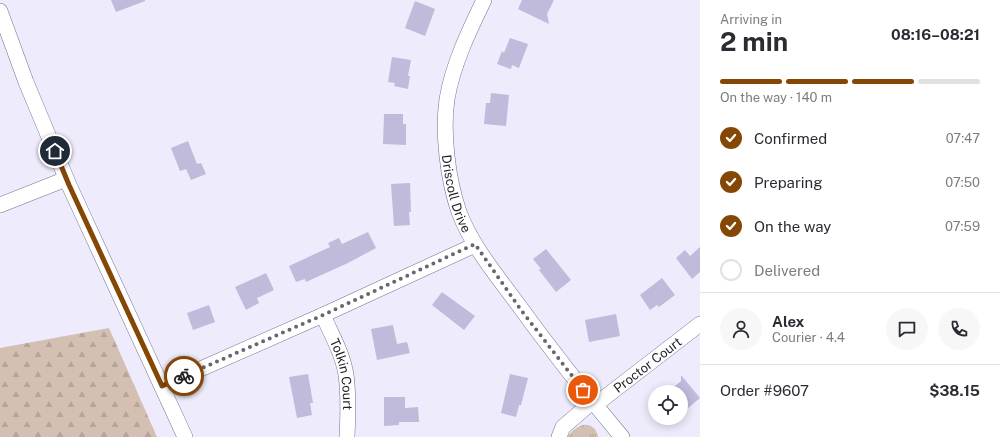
<!DOCTYPE html>
<html lang="en">
<head>
<meta charset="utf-8">
<style>
  body { margin:0; font-family:"Public Sans",sans-serif; background:#f7f7f7; color:#2b2b33; height:100vh; display:flex; flex-direction:column; font-size:15px; white-space:nowrap }
  * { box-sizing:border-box; margin:0 }
  p { font-size:13px; color:#7c7c81 }
  .icon { flex:none; width:22px; height:22px; fill:none; stroke:currentColor; stroke-width:2; stroke-linecap:round; stroke-linejoin:round }
  .map { position:relative; flex:1; overflow:hidden }
  .side { display:flex; flex-direction:column; background:#fff; width:300px }
  .side>* { flex:none }
  .controls { position:absolute; left:648px; top:385px; display:grid; gap:8px }
  .controls a { display:grid; place-items:center; width:40px; height:40px; border-radius:50%; background:#fff; box-shadow:0 2px 10px #0003; font-size:20px }
  .pin { position:absolute; display:grid; place-items:center; width:34px; height:34px; color:#fff; margin:-17px; border:2px solid #fff; border-radius:50%; box-shadow:0 1px 4px #0007 }
  .courier { position:absolute; display:grid; place-items:center; width:40px; height:40px; margin:-20px; border:3px solid #854706; border-radius:50%; background:#fff; color:#222; box-shadow:0 1px 5px #0007 }
  .headline em { font-style:normal; font-weight:700 }
  .headline div { display:flex; flex-direction:column-reverse }
  .headline { display:flex; align-items:center; justify-content:space-between; height:68px; padding:0 20px }
  h1 { font-size:26px; font-weight:700; line-height:30px }
  .bar { display:grid; grid-template-columns:repeat(4,1fr); gap:6px 4px; align-content:center; height:48px; padding:0 20px }
  .bar i { height:5px; border-radius:3px; background:#e1e1e2 }
  .bar .current { background:#854706 }
  .bar p { grid-column:span 4 }
  .line { display:flex; align-items:center; gap:10px; padding:0 20px; border-top:1px solid #e1e1e2 }
  .line div { flex:1 }
  .round { display:grid; place-items:center; flex:none; width:42px; height:42px; border-radius:21px; background:#f7f7f7 }
  ol { padding:0 20px; list-style:none }
  li { display:flex; align-items:center; gap:12px; height:44px }
  li p { margin-inline-start:auto }
  li .icon { padding:4px; border-radius:50%; background:#854706; color:#fff; stroke-width:4 }
  li:last-child { color:#7c7c81 }
  li i { width:22px; height:22px; border:2px solid #e1e1e2; border-radius:50% }
  main { display:flex; flex:1; min-height:0 }
  .map>svg:first-child { display:block }
</style>
</head>
<body>
<main>
<div class="map">
<svg width="700" height="437" viewBox="0 0 700 437">
  <defs>
    <pattern id="grass-tufts" width="24" height="20" patternUnits="userSpaceOnUse"><rect width="24" height="20" fill="#d4c0b2"/><path d="M3 7l-1-3M5 7V3M7 7l1-3M15 17l-1-3M17 17v-4M19 17l1-3" fill="none" stroke="#b6a599"/></pattern>
    <pattern id="forest-firs" width="22" height="20" patternUnits="userSpaceOnUse"><rect width="22" height="20" fill="#d4c0b2"/><path d="M5 1l3.5 6h-7zM16 11l3.5 6h-7z" fill="#b6a599"/></pattern>
  </defs>
  <rect width="100%" height="100%" fill="#eeebfc"/>
  <path fill="url(#grass-tufts)" d="M 583,425 C 591,424 597,429 598,437 L 568,437 C 571,431 577,427 583,425 Z"/>
  <path fill="url(#forest-firs)" d="M 109,328 L 157,437 L 0,437 L 0,348 Z"/>
  <g fill="#c0badb">
    <path d="M 111,0 L 145,0 L 145,1 L 116,12 Z"/>
    <path d="M 522,0 L 554,0 L 547,14 L 549,24 L 518,9 Z"/>
    <path d="M 415,1 L 435,9 L 425,36 L 405,28 Z"/>
    <path d="M 510,38 L 528,44 L 519,68 L 512,65 L 511,69 L 497,64 L 502,51 L 504,53 Z"/>
    <path d="M 392,57 L 411,60 L 408,76 L 410,76 L 408,89 L 394,86 L 395,83 L 388,82 Z"/>
    <path d="M 491,93 L 509,95 L 506,126 L 484,124 L 486,103 L 490,103 Z"/>
    <path d="M 384,114 L 403,114 L 403,124 L 406,124 L 406,145 L 383,144 Z"/>
    <path d="M 188,141 L 197,164 L 201,163 L 206,174 L 191,180 L 186,169 L 180,171 L 171,148 Z"/>
    <path d="M 410,183 L 411,212 L 409,212 L 410,225 L 394,226 L 391,184 Z"/>
    <path d="M 368,232 L 376,248 L 348,263 L 306,282 L 305,279 L 296,282 L 289,266 L 330,247 L 328,243 L 339,238 L 342,244 Z"/>
    <path d="M 700,247 L 700,272 L 692,279 L 676,258 L 685,250 L 690,256 Z"/>
    <path d="M 546,249 L 571,280 L 556,292 L 539,270 L 541,269 L 533,259 Z"/>
    <path d="M 266,273 L 274,290 L 257,298 L 259,303 L 246,310 L 235,287 Z"/>
    <path d="M 662,278 L 675,295 L 659,307 L 657,305 L 650,310 L 640,295 Z"/>
    <path d="M 442,292 L 475,316 L 464,330 L 432,305 Z"/>
    <path d="M 209,305 L 215,322 L 193,330 L 187,313 Z"/>
    <path d="M 616,314 L 620,336 L 589,342 L 585,320 Z"/>
    <path d="M 393,325 L 397,344 L 407,342 L 410,353 L 377,360 L 371,329 Z"/>
    <path d="M 308,374 L 313,403 L 310,403 L 312,415 L 297,418 L 289,377 Z"/>
    <path d="M 510,374 L 528,378 L 521,405 L 519,405 L 516,417 L 501,413 Z"/>
    <path d="M 681,375 L 700,398 L 681,414 L 681,392 L 668,392 L 681,381 Z"/>
    <path d="M 384,397 L 405,397 L 405,408 L 418,407 L 419,422 L 399,422 L 399,425 L 384,426 Z"/>
  </g>
  <g fill="none" stroke-linecap="round" stroke-linejoin="round">
    <g stroke="#76728a" stroke-width="16">
      <g id="minor">
        <path id="s1" d="M 484,0 C 469,31 453,64 447,99 C 442,133 448,180 459,212 C 471,244 494,272 514,299 C 548,346 584,392 622,437"/>
        <path d="M 0,11 L 26,82 L 69,185 L 185,437"/>
        <path d="M 0,205 L 66,179"/>
        <path id="s2" d="M 323,315 C 331,334 343,354 346,375 C 349,396 348,417 347,437"/>
        <path d="M 162,386 L 323,315 L 475,245"/>
        <path id="s3" d="M 595,405 L 700,324"/>
        <path d="M 559,437 L 563,427 L 592,402"/>
      </g>
    </g>
    <use href="#minor" stroke="#fff" stroke-width="15"/>
  </g>
  <g fill="none" stroke-linecap="round" stroke-linejoin="round">
    <path stroke="#686672" stroke-width="4" stroke-dasharray="0 7.2" d="M 184,376 L 323,315 L 475,244 L 521,310 L 583,390"/>
    <path stroke="#854706" stroke-width="5" d="M 55,151 L 69,185 L 162,386 L 184,376"/>
  </g>
  <g text-anchor="middle" dominant-baseline="central" stroke-width="3" stroke-linejoin="round" paint-order="stroke">
    <g font-size="13" fill="#201e28" stroke="#eeebfc">
      <text stroke="none"><textPath href="#s1" startOffset="202">Driscoll Drive</textPath></text>
      <text stroke="none"><textPath href="#s3" startOffset="66">Proctor Court</textPath></text>
      <text stroke="none"><textPath href="#s2" startOffset="63">Tolkin Court</textPath></text>
    </g>
  </g>
</svg>
<div class="controls">
<a><svg class="icon" aria-label="locate" viewBox="0 0 24 24"><circle cx="12" cy="12" r="6"/><path d="M12 2v4M12 18v4M2 12h4M18 12h4"/></svg></a>
</div>
<div class="pin" style="left:583px;top:390px;background:#ea580c"><svg class="icon" aria-label="bag" viewBox="0 0 24 24"><path d="M5 8h14l-1 12H6zM9 8a3 3 0 0 1 6 0"/></svg></div>
<div class="pin" style="left:55px;top:151px;background:#1f2937"><svg class="icon" aria-label="home" viewBox="0 0 24 24"><path d="M3 11l9-7 9 7M6 9v11h12V9"/></svg></div>
<div class="courier" style="left:184px;top:376px"><svg class="icon" aria-label="bike" viewBox="0 0 24 24"><circle cx="6" cy="16" r="4"/><circle cx="18" cy="16" r="4"/><path d="M6 16l4-8h5l3 8M10 8l3 8H6M13 5h3"/></svg></div>
</div>
<section class="side">
<div class="headline"><div><h1>2 min</h1><p>Arriving in</p></div><em>08:16–08:21</em></div>
<div class="bar"><i class="current"></i><i class="current"></i><i class="current"></i><i></i><p>On the way · 140 m</p></div>
<ol>
<li><svg class="icon" aria-label="check" viewBox="0 0 24 24"><path d="M5 12l5 5 9-10"/></svg>Confirmed<p>07:47</p></li>
<li><svg class="icon" aria-label="check" viewBox="0 0 24 24"><path d="M5 12l5 5 9-10"/></svg>Preparing<p>07:50</p></li>
<li><svg class="icon" aria-label="check" viewBox="0 0 24 24"><path d="M5 12l5 5 9-10"/></svg>On the way<p>07:59</p></li>
<li><i></i>Delivered</li>
</ol>
<div class="line" style="height:72px"><a class="round"><svg class="icon" aria-label="person" viewBox="0 0 24 24"><circle cx="12" cy="8" r="4"/><path d="M4 21q1-7 8-7t8 7"/></svg></a><div><b>Alex</b><p>Courier · 4.4</p></div><a class="round"><svg class="icon" aria-label="chat" viewBox="0 0 24 24"><path d="M4 5h16v11H9l-5 4z"/></svg></a><a class="round"><svg class="icon" aria-label="phone" viewBox="0 0 24 24"><path d="M5 4h4l2 5-3 2q2 4 5 5l2-3 5 2v4C11 20 4 13 5 4z"/></svg></a></div>
<div class="line" style="height:52px"><div>Order #9607</div><b>$38.15</b></div>
</section>
</main>
</body>
</html>
